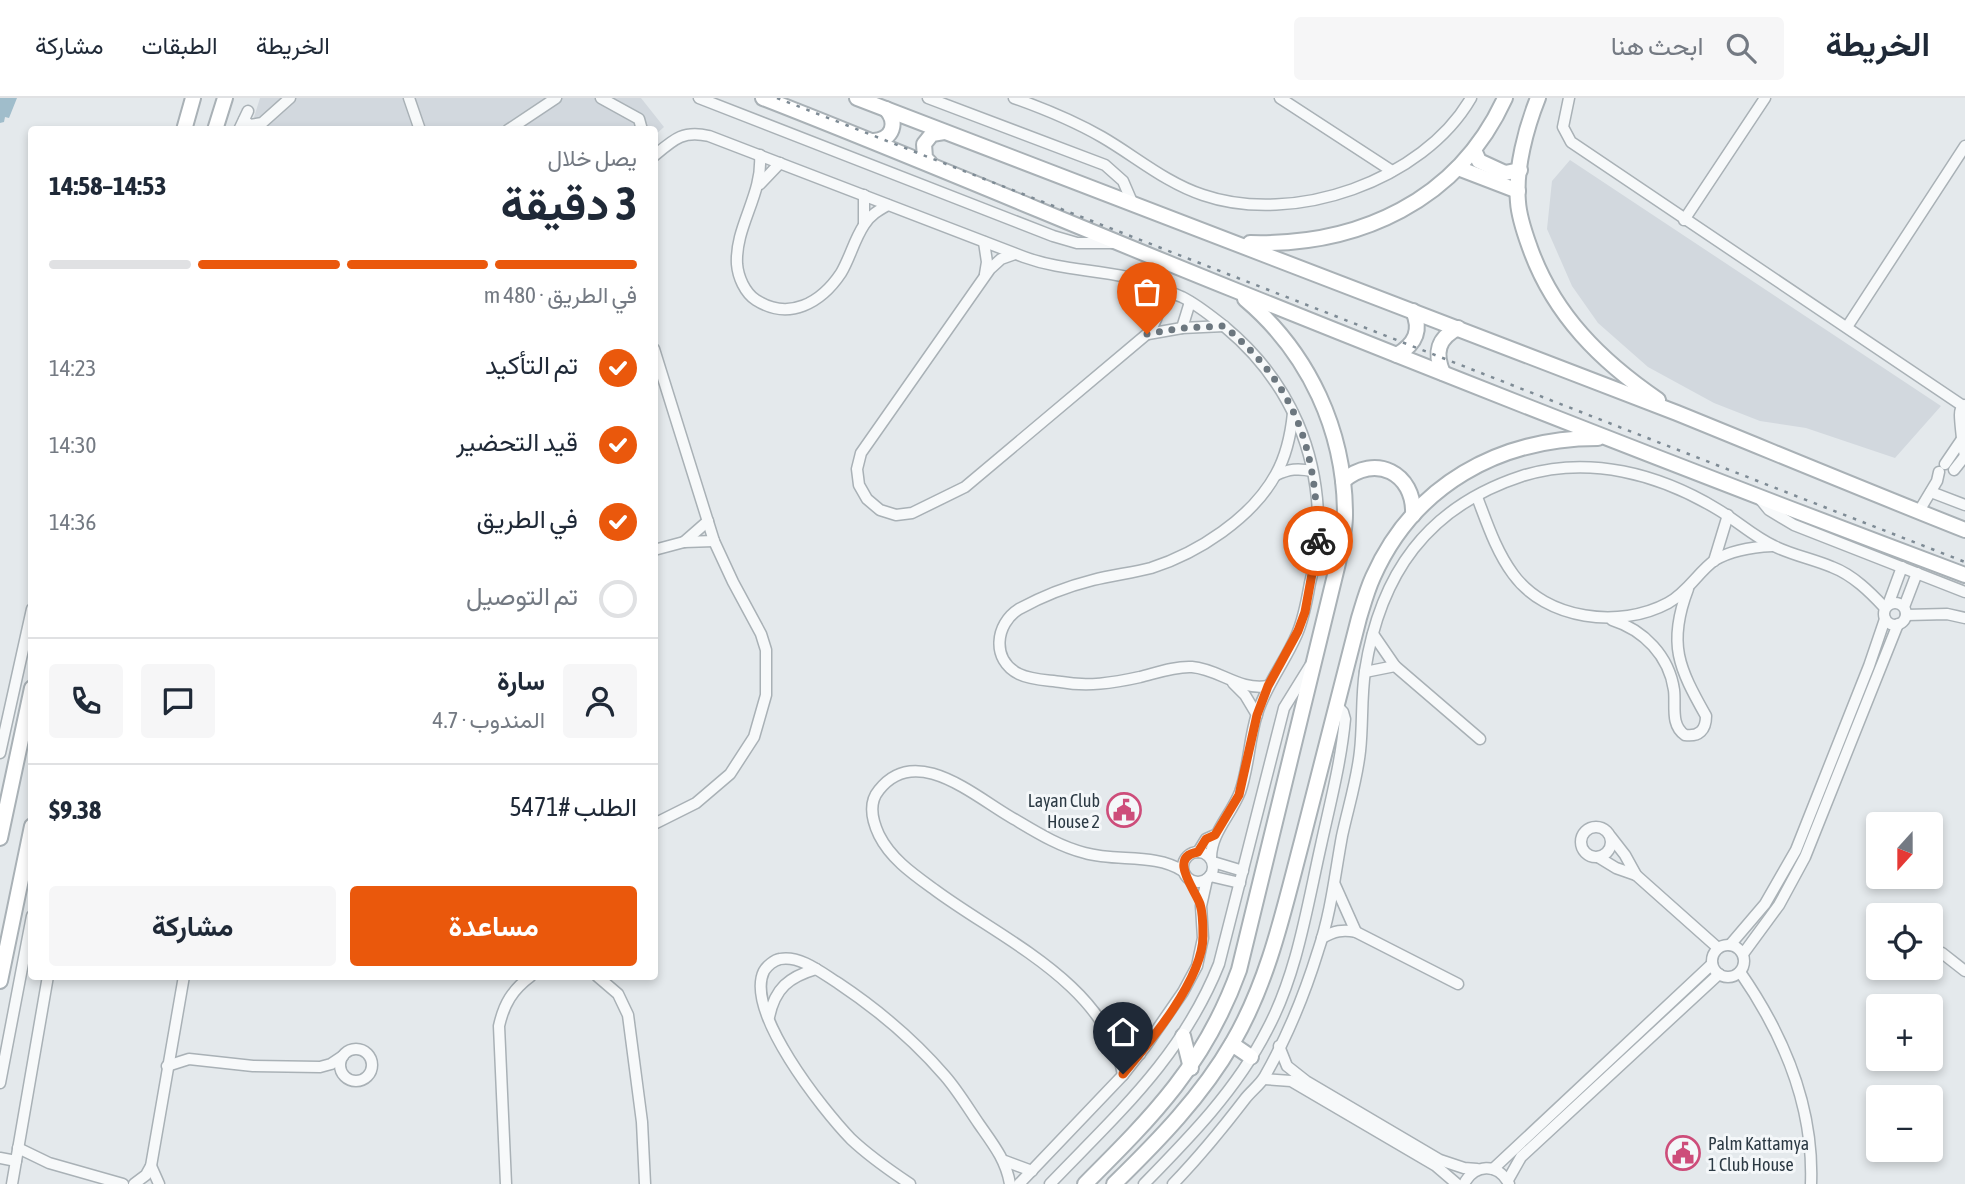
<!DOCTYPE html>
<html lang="ar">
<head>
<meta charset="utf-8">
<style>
  body { margin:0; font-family:"Asap Condensed",Vazirmatn,sans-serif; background:#f6f6f7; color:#1f2937; direction:rtl; height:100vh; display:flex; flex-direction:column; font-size:26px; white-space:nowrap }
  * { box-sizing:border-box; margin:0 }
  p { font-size:23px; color:#747a83 }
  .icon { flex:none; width:38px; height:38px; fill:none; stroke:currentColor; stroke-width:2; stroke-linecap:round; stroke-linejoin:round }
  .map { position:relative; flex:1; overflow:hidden; direction:ltr }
  .details { position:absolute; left:28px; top:28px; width:630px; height:854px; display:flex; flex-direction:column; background:#fff; border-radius:7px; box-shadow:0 4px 10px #0003; direction:rtl }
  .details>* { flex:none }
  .needle { width:46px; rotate:201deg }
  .controls { position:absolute; left:1866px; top:714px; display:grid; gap:14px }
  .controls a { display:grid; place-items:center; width:77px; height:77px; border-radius:7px; background:#fff; box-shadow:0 4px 10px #0003; font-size:35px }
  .pin { position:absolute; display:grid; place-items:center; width:60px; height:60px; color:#fff; margin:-72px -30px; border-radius:50% 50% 50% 0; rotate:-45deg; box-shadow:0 0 7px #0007 }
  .pin .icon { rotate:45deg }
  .courier { position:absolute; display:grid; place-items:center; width:70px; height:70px; margin:-35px; border:5px solid #ea580c; border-radius:50%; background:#fff; color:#222; box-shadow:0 2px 9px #0007 }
  .summary em { font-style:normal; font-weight:700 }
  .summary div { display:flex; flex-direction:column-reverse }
  .summary { display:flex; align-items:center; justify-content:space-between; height:119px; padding:0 21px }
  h1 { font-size:46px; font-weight:700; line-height:52px }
  .bar { display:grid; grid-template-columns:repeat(4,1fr); gap:10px 7px; align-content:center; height:84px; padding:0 21px }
  .bar i { height:9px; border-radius:5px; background:#e0e1e3 }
  .bar .current { background:#ea580c }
  .bar p { grid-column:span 4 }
  .line { display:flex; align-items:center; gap:18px; padding:0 21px; border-top:2px solid #e0e1e3 }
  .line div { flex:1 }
  .round { display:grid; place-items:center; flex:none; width:74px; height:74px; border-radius:7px; background:#f6f6f7 }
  ol { padding:0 21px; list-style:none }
  li { display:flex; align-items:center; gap:21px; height:77px }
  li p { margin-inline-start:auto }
  li .icon { padding:7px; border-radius:50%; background:#ea580c; color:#fff; stroke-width:4 }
  li:last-child { color:#747a83 }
  li i { width:38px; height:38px; border:4px solid #e0e1e3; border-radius:50% }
  .button { display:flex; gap:14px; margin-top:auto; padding:14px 21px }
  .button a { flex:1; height:80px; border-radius:7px; background:#ea580c; color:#fff; font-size:28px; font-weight:700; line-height:80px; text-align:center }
  .button a+a { background:#f6f6f7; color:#1f2937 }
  header { display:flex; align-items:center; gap:42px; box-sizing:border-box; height:98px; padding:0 35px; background:#fff; border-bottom:2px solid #e0e1e3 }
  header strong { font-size:33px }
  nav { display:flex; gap:38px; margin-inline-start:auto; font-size:24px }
  .search { width:490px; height:63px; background:#f6f6f7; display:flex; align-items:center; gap:18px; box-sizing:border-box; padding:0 24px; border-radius:7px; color:#747a83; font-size:26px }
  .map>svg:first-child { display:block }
</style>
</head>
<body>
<header>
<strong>الخريطة</strong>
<div class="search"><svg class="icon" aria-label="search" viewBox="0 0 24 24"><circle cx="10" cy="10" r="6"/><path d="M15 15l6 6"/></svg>ابحث هنا</div>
<nav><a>الخريطة</a><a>الطبقات</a><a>مشاركة</a></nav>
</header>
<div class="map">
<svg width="1965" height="1086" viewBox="0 0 1965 1086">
  <rect width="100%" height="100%" fill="#e4e9ec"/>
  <g fill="#d2d8de">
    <path d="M 260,0 L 641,0 L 664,29 L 655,37 L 654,32 L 250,32 Z"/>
    <path d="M 1570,62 L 1941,308 L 1895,360 L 1806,330 L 1760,323 L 1714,305 L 1648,269 L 1598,225 L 1572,188 L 1547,131 L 1552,83 Z"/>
  </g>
  <path fill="#a0bdcb" d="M 0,0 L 17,0 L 9,20 L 5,19 L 4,24 L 0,25 Z"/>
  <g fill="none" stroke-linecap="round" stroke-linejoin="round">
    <g stroke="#a9b1b6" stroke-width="13">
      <g id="street">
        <path d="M 409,0 L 420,32"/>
        <path d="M 601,0 L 639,21 L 642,32"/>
        <path d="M 699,0 L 1053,138 L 1077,145 L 1113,145"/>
        <path d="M 928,0 L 1105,67 L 1123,83 L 1132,104"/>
        <path d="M 1014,0 C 1045,11 1074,23 1102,39 C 1135,58 1166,85 1203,97 C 1293,128 1423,83 1471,0"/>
        <path d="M 1280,0 L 1392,73"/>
        <path d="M 1569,0 L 1563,29 L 1571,44 L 1963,308"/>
        <path d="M 244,22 L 250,27 L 262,25 L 290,0"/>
        <path d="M 239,32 L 248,13"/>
        <path d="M 508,32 L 556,0"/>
        <path d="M 760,57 C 763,97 735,128 737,166 C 738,179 745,195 756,202 C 789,223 821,205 841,175 C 850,160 854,142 864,127 C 870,117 879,112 888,107"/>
        <path d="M 654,58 C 674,41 683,32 709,38 L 1024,159 C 1060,172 1091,171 1127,179 C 1145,183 1165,192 1182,199 C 1198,207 1211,218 1225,229 C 1291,284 1322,358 1318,444 C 1317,457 1313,472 1310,485 C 1307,502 1304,520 1297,536 C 1285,564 1266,587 1257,616 C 1249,641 1249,669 1240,694 C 1231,717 1211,735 1211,760"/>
        <path d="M 760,86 L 780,65"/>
        <path d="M 864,97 L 864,126"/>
        <path d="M 1684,122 L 1765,0"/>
        <path d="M 984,144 L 987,164 L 985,176"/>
        <path d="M 1015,156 L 1001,161 L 990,171 L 861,355 L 857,371 L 859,387 L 867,401 L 880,412 L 896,417 L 912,415 L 965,389 L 1147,236 C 1159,222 1162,208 1158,190"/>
        <path d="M 1847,229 L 1965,48"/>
        <path d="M 1182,230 L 1190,204"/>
        <path d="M 1148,236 L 1182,230 L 1224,228"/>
        <path d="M 654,251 L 714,443 L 733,484 L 761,536 L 766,552 L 766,597 L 754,639 L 730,676 L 696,705 L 654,726"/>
        <path d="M 1965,307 C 1961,311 1960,311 1960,317 C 1960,322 1963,354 1965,357"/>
        <path d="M 1945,366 L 1962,341"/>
        <path d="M 1954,372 L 1965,358"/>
        <path d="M 1276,377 C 1289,371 1298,370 1312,373"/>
        <path d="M 1931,394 L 1965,407"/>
        <path d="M 1477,399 C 1487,425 1496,453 1513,476 C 1546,522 1620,531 1668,505 C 1688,494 1699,473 1715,462 C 1732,452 1753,449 1772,448"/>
        <path d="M 1760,401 L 1769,412 L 1794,427 L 1965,494"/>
        <path d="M 1919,413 L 1937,383 L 1939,374"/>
        <path d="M 684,444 L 708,423"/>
        <path d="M 654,452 L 684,444 L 714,443"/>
        <path d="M 1714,463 L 1728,417"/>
        <circle cx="1895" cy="516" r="11"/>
        <path d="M 1888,507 L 1902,469"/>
        <path d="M 1904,509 L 1917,475"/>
        <path d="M 1906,517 L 1947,516 L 1965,520"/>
        <path d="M 1612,522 C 1644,532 1669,558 1674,592 C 1676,607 1670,627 1685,637 C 1699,639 1706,632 1706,618 C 1679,570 1667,546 1688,491"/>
        <path d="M 1373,536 L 1395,568 L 1480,641"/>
        <path d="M 1365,574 L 1395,568"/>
        <path d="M 1233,585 L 1245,597 L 1257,617"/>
        <path d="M 1268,588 C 1239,593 1219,571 1192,569 C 1175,568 1156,575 1140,579 C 1113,585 1087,589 1061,584 C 1047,582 1031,582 1019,576 C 991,562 995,526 1019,511 C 1041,499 1069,488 1093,482 C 1112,477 1132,475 1151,470 C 1198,455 1252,420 1276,376 C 1286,358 1291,335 1293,315"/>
        <path d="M 0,655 L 32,511"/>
        <circle cx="1596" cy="744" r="15"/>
        <path d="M 1611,739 L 1625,757 L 1636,777 L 1718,850"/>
        <circle cx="1198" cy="769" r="15"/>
        <path d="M 1198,754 L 1206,741 L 1215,737"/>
        <path d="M 1598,759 L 1616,770 L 1636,777"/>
        <path d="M 1213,764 L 1243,773"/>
        <path d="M 1210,778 L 1240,785"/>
        <path d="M 1335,787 L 1356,834"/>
        <path d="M 1322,840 C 1334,833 1343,831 1356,834 L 1458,886"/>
        <circle cx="1728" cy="863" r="16"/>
        <path d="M 1730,847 L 1765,806 L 1796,752 L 1869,568 L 1885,521"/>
        <path d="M 1942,855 L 1965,873"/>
        <path d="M 1743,856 L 1779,807 L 1805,759 L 1898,526"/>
        <path d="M 1740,874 C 1783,936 1814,1008 1811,1086"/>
        <path d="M 597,878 L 618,896 L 628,917 L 642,1024 L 645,1086"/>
        <path d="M 769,919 C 775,890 789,879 816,871"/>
        <path d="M 1112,942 L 1140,956"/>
        <path d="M 1279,948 L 1287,968 L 1306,983 L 1440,1062 L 1464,1070 L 1477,1071"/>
        <circle cx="356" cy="967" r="16"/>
        <path d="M 167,968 L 189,961 L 253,968 L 320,969 L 331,966 L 343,958"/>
        <path d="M 1123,977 C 1107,886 1001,841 935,792 C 913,776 891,761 879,737 C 872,722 868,705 879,692 C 915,646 972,696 1009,718 C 1033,732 1057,748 1085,755 C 1117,764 1155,755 1183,773"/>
        <path d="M 1264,981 L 1291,983 L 1436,1068 L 1457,1086"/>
        <path d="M 0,985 L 32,818"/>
        <path d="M 18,1050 L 49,1065 L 123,1086"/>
        <path d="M 0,1060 L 16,1063"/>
        <path d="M 1005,1063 L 1032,1073"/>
        <path d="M 151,1068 L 159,1086"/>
        <path d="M 1493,1071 L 1712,866"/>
        <path d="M 1508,1082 L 1521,1059 L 1719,876"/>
        <path d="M 12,1086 L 48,878"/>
        <path d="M 134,1086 L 146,1077 L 151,1068 L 184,878"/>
        <path d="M 506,1086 L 499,928 C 504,906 512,892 531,878"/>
        <path d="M 910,1086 C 889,1072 869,1058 851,1041 C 823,1012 744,913 764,873 C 767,868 774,862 780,861 C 800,857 822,875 838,885 C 877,911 914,942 945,978 C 958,993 968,1010 979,1026 C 993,1046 1006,1062 1010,1086"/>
        <path d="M 1019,1086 L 1123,977 L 1145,949 L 1183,894 L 1197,868 L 1203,840 L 1201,808 L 1207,781"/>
        <path d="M 1050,1086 C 1117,1016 1182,959 1219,866 L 1284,610 L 1310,568"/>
        <path d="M 1144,1086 C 1190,1039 1237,991 1267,932 C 1297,876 1307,809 1321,747 C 1330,706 1341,664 1345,621 L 1343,614 L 1336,607"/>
        <path d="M 1173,1086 C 1199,1059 1222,1031 1245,1001 C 1251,993 1260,987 1265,978 C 1287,939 1305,895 1318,853 C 1331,815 1335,776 1342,738 C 1348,710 1357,682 1360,653 C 1363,627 1361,600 1365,573 C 1380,476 1427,409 1522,378 C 1589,357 1659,376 1717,411 C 1736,422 1754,439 1774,448 C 1792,457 1813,461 1832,469 C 1853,477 1870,494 1885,510"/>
        <path d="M 1464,1086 C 1474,1066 1498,1064 1509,1086"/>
      </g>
    </g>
    <g stroke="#a9b1b6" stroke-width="18">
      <g id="secondary">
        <path d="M 763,0 C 920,61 1075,128 1232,191 C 1475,289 1720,385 1965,477"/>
        <path d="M 857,0 C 1131,104 1405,208 1677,315 C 1773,354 1869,394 1965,432"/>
        <path d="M 1538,0 C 1526,30 1515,71 1518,104 C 1519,120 1525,136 1530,150 C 1554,217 1601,263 1658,302"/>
        <path d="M 184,32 L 193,0"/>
        <path d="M 215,32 L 225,0"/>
        <path d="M 874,43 C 893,41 898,25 886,11"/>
        <path d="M 1474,52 L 1479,63 L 1505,75 L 1520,72"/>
        <path d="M 930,65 L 925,60 L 924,46 L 932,36 L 944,34"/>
        <path d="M 1458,70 L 1518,93"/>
        <path d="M 1250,145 C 1359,148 1458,103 1505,0"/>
        <path d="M 1397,257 C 1415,246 1422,233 1413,213"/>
        <path d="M 1443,275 C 1434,255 1438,240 1458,230"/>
        <path d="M 1343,383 C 1375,355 1415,375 1413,417"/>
        <path d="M 0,740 L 32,590"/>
        <path d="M 0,883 L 32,728"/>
        <path d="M 1183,938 L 1191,970"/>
        <path d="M 1232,946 L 1251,959"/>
        <path d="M 1085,1086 C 1154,1017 1205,966 1239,872 L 1338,465 C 1341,450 1345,433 1345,417 C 1345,333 1309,255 1245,201"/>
        <path d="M 1114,1086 C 1158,1043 1202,998 1233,944 C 1269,882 1284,811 1302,743 C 1321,669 1340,594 1359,520 C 1363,507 1367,492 1373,479 C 1414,387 1499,340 1598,340"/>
      </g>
    </g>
    <use href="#street" stroke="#f7f9fa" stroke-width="10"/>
    <use href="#secondary" stroke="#fff" stroke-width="14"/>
    <path stroke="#7e8b95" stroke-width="2.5" stroke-dasharray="3.5 7" stroke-linecap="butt" d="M 777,0 L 1965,464"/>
  </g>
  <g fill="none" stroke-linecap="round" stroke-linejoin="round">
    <path stroke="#6c777f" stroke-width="7" stroke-dasharray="0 12.6" d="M 1147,236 L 1182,230 L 1224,228 C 1297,288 1316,351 1318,443"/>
    <path stroke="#ea580c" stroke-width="9" d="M 1123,976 C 1150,944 1203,881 1203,838 C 1203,828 1203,815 1200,806 C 1194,790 1168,759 1198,754 L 1206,741 L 1215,737 L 1239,697 L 1257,617 L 1268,588 L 1298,533 L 1305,514 L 1318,443"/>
  </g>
  <defs>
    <g id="civic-ring" transform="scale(1.75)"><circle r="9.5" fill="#f4f7f9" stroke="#cd4d7a" stroke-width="1.5"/><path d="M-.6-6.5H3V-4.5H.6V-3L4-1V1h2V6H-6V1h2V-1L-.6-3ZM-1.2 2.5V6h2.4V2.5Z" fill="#cd4d7a"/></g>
  </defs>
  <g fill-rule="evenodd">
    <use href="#civic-ring" x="1124" y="712"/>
    <use href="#civic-ring" x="1683" y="1055"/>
  </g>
  <g text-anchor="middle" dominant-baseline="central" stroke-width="6" stroke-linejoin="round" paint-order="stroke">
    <g font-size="18" fill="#2c3a44" stroke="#f4f7f9" text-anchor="end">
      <text x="1100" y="702">Layan Club<tspan x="1100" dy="21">House 2</tspan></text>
      <text x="1708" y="1045" text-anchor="start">Palm Kattamya<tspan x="1708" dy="21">1 Club House</tspan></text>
    </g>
  </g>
</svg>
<div class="controls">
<a><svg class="needle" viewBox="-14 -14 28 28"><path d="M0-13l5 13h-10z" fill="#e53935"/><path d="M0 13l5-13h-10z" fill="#747a83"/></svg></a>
<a><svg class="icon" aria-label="locate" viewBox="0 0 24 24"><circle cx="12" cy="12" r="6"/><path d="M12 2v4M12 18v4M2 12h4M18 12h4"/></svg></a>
<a>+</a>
<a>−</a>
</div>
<div class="pin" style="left:1147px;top:236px;background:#ea580c"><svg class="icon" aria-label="bag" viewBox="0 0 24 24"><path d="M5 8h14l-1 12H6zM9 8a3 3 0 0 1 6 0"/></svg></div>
<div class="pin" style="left:1123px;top:976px;background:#1f2937"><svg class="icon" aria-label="home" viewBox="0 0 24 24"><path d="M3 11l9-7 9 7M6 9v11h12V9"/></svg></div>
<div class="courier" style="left:1318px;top:443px"><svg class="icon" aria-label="bike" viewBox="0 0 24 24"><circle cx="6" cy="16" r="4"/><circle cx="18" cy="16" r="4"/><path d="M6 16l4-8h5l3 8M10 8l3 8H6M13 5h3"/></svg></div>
<section class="details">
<div class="summary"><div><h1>3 دقيقة</h1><p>يصل خلال</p></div><em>14:53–14:58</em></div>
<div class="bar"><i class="current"></i><i class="current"></i><i class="current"></i><i></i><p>في الطريق · 480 m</p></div>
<ol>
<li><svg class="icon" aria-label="check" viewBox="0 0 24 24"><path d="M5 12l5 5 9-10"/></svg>تم التأكيد<p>14:23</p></li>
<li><svg class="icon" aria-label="check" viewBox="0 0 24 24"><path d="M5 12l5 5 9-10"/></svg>قيد التحضير<p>14:30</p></li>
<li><svg class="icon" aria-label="check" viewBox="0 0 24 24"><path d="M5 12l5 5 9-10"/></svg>في الطريق<p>14:36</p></li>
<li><i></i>تم التوصيل</li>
</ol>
<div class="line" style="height:126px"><a class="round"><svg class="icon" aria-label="person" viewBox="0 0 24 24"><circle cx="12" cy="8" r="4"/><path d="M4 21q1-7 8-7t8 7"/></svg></a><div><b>سارة</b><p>المندوب · 4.7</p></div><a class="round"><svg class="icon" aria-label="chat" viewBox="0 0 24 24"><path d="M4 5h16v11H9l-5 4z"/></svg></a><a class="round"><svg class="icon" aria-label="phone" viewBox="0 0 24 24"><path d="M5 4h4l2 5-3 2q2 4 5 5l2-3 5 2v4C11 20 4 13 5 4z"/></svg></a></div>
<div class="line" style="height:91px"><div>الطلب #5471</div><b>$9.38</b></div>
<div class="button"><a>مساعدة</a><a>مشاركة</a></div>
</section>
</div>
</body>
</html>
